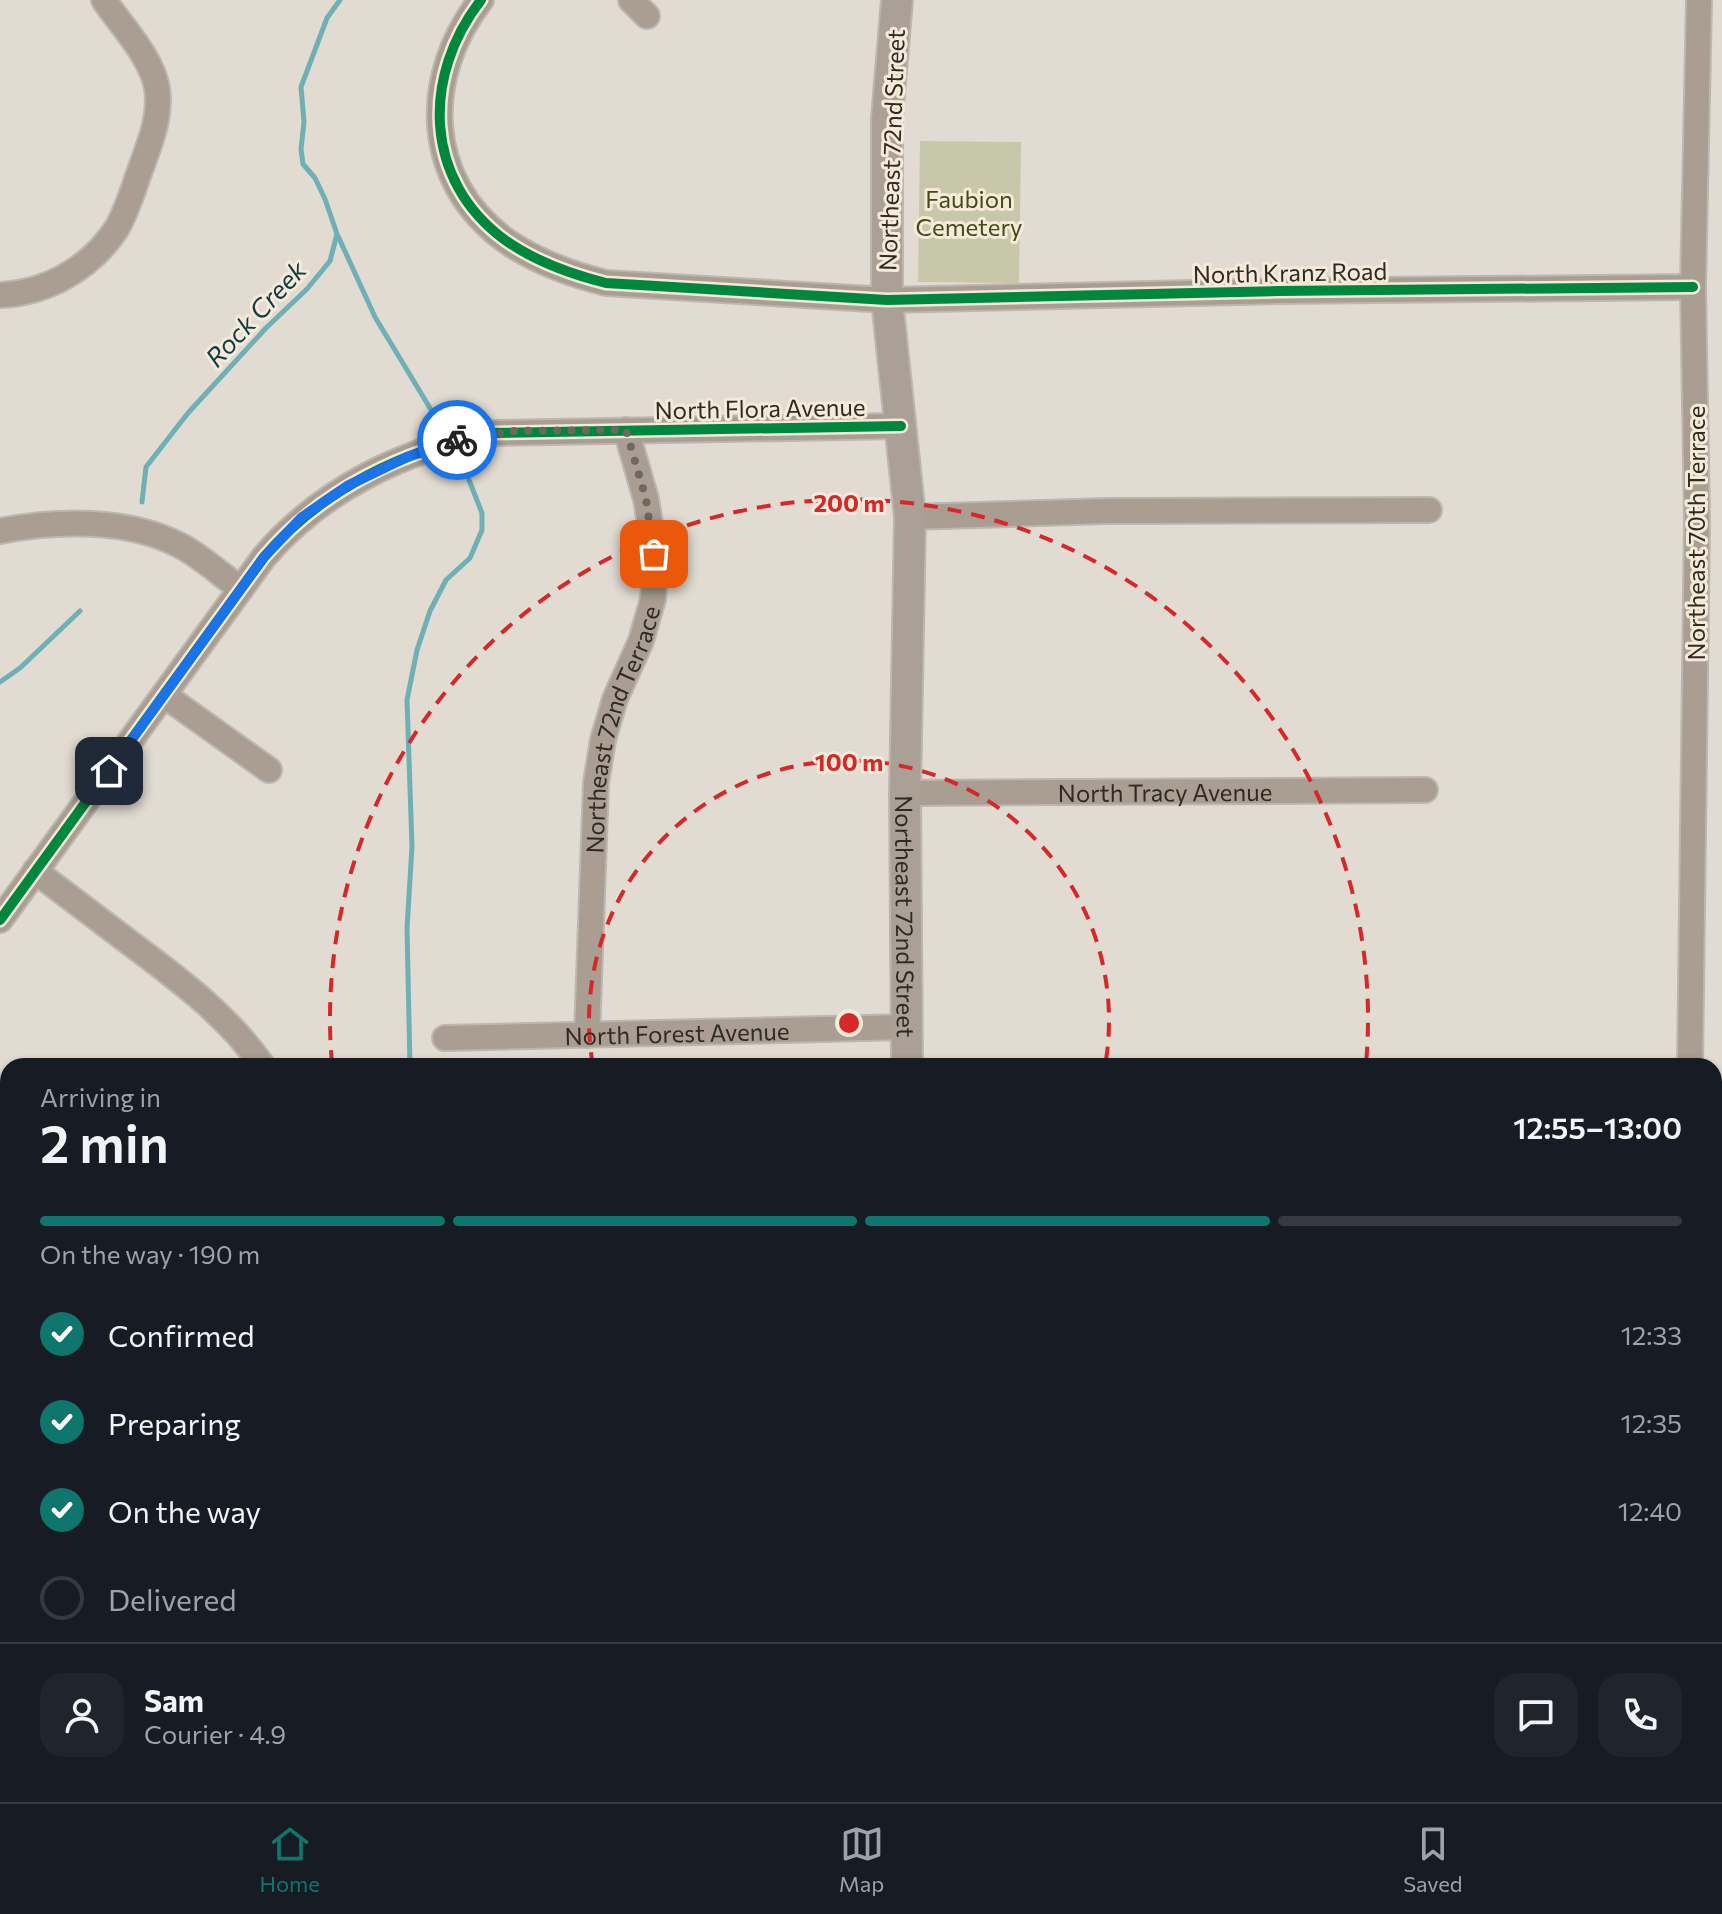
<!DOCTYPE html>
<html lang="en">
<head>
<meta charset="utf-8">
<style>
  body { margin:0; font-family:Commissioner,sans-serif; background:#20242c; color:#f1f3f6; height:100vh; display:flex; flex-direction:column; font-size:30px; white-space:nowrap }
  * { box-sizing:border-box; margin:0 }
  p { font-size:26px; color:#9ea1a6 }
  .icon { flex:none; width:44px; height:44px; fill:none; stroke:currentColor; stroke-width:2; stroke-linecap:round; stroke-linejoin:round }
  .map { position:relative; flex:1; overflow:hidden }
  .side { position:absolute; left:0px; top:1058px; width:1722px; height:744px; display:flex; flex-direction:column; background:#171b24; border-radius:24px 24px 0 0; box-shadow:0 2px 6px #0004 }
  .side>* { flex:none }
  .pin { position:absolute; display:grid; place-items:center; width:68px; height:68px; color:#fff; margin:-34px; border-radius:16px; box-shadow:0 4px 12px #0006 }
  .courier { position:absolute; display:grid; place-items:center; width:80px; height:80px; margin:-40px; border:6px solid #1a73e8; border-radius:50%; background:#fff; color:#222; box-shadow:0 2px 10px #0007 }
  .overview em { font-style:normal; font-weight:600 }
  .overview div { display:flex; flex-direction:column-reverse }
  .overview { display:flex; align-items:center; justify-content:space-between; height:136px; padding:0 40px }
  h1 { font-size:52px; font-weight:600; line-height:60px }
  .bar { display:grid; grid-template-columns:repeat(4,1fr); gap:12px 8px; align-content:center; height:96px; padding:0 40px }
  .bar i { height:10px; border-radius:6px; background:#363941 }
  .bar .current { background:#0f766e }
  .bar p { grid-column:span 4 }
  .line { display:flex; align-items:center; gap:20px; padding:0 40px; border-top:2px solid #363941 }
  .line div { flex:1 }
  .round { display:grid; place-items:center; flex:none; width:84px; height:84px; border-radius:24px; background:#20242c }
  ol { padding:0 40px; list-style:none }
  li { display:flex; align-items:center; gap:24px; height:88px }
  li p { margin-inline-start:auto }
  li .icon { padding:8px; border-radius:50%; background:#0f766e; color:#fff; stroke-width:4 }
  li:last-child { color:#9ea1a6 }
  li i { width:44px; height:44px; border:4px solid #363941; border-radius:50% }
  .menu { display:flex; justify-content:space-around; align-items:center; height:112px; border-top:2px solid #363941; background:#171b24; font-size:22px; color:#9ea1a6 }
  .menu a { display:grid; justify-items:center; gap:4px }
  .menu .current { color:#0f766e }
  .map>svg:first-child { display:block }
</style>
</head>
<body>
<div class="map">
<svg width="1722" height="1802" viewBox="0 0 1722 1802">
  <rect width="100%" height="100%" fill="#e2dbd2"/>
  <path fill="#c7c8a9" d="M 920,141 L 1021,142 L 1019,283 L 918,282 Z"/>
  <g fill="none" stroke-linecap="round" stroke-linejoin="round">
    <g stroke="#6eb0b5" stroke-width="5">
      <path d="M 338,236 L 375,317 L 436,418"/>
      <path d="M 142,502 L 146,467 L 188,413 L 266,328 L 307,289 L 330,261 L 337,234 L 325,199 L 315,178 L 303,164 L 301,149 L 304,122 L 301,87 L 327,18 L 340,0"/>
      <path d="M 0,682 L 20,668 L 80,611"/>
      <path d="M 410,1066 L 407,928 L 412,847 L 407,700 L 417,650 L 430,611 L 446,580 L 470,558 L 482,530 L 482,513 L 469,480"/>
    </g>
    <g stroke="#bcb8b1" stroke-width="28">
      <g id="minor">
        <path d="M 481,0 C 422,76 423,180 505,240 C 536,262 570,274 606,283 L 887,300 L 1278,291 L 1693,287"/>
        <path d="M 631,0 L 647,16"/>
        <path d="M 0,295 C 47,293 91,268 117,228 C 128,209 134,186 142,165 C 151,140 161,116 157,88 C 151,56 122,27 104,0"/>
        <path d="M 910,517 L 1107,511 L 1429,510"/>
        <path d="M 0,531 C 56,520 129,518 181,546 C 202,557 221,575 241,589"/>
        <path d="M 164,695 L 269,770"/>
        <path id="s1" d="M 905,793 L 1425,790"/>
        <path d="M 35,871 C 69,897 104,923 138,949 C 185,984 229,1018 263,1066"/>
        <path d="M 0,920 L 264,557 C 322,489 405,449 492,433 L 901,426"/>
        <path id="s2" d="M 587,1035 L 596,783 L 603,740 L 615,699 L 641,641 L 653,599 L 655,573 L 652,536 L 646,499 L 626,430"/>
        <path id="s3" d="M 445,1038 L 907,1027"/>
        <path d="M 1690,1066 L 1697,520 L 1693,287 L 1699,0"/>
        <path d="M 1714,1445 L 1722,1445"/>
        <path d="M 0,1455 L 8,1455"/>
        <path d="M 1714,1699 L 1722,1698"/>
        <path d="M 1256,1794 L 1257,1802"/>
        <path d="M 106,1802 L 106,1794"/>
      </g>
    </g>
    <g stroke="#bcb8b1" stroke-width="34">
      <g id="major">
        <path id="s4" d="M 897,0 L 887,118 L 887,300 L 910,517 L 905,793 L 907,1066"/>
        <path d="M 909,1802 L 909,1794"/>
      </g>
    </g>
    <use href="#minor" stroke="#a99e91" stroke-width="24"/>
    <use href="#major" stroke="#aba096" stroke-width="30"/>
    <g stroke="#f5e9d9" stroke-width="15">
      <g id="cycleway">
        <path d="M 481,0 C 422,76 423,180 505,240 C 536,262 570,274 606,283 L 887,300 L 1278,291 L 1693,287"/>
        <path d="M 0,920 L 264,557 C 322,489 405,449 492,433 L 901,426"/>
      </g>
    </g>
    <use href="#cycleway" stroke="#00873e" stroke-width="10"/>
  </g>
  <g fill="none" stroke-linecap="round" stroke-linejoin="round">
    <path stroke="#6d6861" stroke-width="8" stroke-dasharray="0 14.4" d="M 457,440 L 514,431 L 626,430 L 646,499 L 654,554"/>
    <path stroke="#1a73e8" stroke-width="10" d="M 109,771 L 264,557 L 302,517 L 347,486 L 407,457 L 457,440"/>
  </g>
  <g fill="none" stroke="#d62828" stroke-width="4" stroke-dasharray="14 10">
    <path d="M593 1066A260 260 0 1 1 1105 1066"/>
    <path d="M332 1064A519 519 0 1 1 1366 1064"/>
  </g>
  <g text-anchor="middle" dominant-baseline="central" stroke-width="6" stroke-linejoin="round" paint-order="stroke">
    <g font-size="24" fill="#2e2a24" stroke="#f5e9d9">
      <text transform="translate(891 150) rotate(-88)">Northeast 72nd Street</text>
      <text transform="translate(1290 272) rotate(-1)">North Kranz Road</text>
      <text transform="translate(760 408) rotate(-1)">North Flora Avenue</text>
      <text transform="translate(1695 533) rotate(-90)">Northeast 70th Terrace</text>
      <text stroke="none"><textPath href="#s2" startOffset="310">Northeast 72nd Terrace</textPath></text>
      <text stroke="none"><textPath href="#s1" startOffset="260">North Tracy Avenue</textPath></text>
      <text stroke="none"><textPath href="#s4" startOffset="918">Northeast 72nd Street</textPath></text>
      <text stroke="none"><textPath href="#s3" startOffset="232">North Forest Avenue</textPath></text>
    </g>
    <g font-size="24" fill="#444a17" stroke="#f5e9d9">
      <text x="969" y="198">Faubion<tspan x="969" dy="28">Cemetery</tspan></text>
    </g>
    <g font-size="26" font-style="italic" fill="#0f3c41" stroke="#f5e9d9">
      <text transform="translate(255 313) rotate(-47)">Rock Creek</text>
    </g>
  </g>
  <circle cx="849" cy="1023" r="12" fill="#d62828" stroke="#f5e9d9" stroke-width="4"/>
  <g font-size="24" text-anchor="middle" font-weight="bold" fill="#d62828" stroke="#f5e9d9" stroke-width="6" stroke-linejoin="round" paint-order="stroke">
    <text x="849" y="512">200 m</text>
    <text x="849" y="771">100 m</text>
  </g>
</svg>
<div class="pin" style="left:654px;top:554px;background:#ea580c"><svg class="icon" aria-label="bag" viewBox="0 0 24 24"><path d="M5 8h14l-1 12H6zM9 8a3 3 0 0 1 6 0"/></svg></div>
<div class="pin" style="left:109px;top:771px;background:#1f2937"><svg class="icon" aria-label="home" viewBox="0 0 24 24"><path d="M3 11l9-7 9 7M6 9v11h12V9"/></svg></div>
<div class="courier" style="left:457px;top:440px"><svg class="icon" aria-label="bike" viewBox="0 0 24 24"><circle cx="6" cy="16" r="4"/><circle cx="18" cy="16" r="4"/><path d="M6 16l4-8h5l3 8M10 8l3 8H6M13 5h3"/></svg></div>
<section class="side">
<div class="overview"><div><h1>2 min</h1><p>Arriving in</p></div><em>12:55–13:00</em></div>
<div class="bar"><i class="current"></i><i class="current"></i><i class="current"></i><i></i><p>On the way · 190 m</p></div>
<ol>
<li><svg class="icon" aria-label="check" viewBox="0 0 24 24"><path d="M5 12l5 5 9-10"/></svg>Confirmed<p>12:33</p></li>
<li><svg class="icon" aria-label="check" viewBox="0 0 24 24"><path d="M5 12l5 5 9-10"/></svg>Preparing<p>12:35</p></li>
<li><svg class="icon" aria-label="check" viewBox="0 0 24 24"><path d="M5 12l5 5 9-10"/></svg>On the way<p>12:40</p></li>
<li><i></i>Delivered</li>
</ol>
<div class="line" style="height:144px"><a class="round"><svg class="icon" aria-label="person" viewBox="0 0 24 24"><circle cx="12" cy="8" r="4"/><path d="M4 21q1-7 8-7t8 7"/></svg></a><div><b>Sam</b><p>Courier · 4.9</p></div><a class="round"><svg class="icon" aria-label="chat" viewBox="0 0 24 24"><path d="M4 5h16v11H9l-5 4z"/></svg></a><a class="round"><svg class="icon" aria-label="phone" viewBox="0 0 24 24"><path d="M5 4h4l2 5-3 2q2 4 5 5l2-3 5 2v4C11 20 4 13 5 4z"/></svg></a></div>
</section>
</div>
<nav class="menu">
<a class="current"><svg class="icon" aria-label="home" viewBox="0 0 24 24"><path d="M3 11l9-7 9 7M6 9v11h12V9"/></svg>Home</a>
<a><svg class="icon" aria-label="map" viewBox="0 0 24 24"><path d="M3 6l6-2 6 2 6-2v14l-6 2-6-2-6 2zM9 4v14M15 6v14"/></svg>Map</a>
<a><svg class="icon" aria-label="saved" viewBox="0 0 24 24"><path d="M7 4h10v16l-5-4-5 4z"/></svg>Saved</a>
</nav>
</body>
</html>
